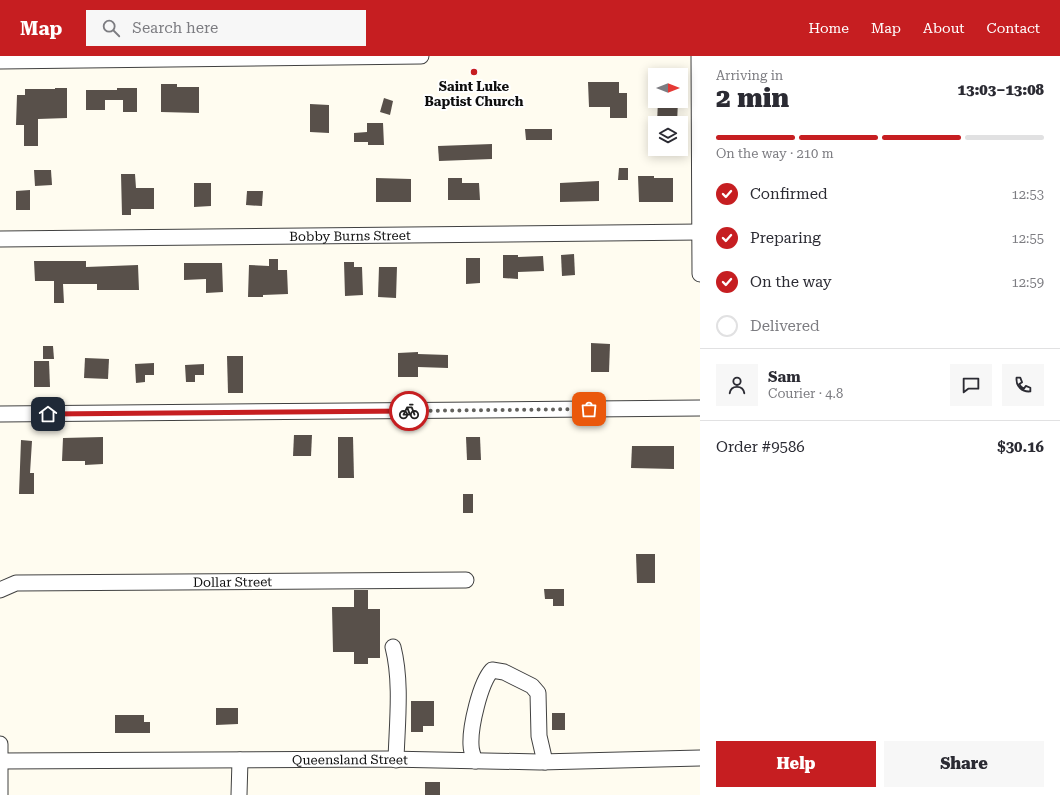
<!DOCTYPE html>
<html lang="en">
<head>
<meta charset="utf-8">
<style>
  body { margin:0; font-family:"Roboto Serif",serif; background:#f7f7f7; color:#2b2b33; height:100vh; display:flex; flex-direction:column; font-size:15px; white-space:nowrap }
  * { box-sizing:border-box; margin:0 }
  p { font-size:13px; color:#7c7c81 }
  .icon { flex:none; width:22px; height:22px; fill:none; stroke:currentColor; stroke-width:2; stroke-linecap:round; stroke-linejoin:round }
  .map { position:relative; flex:1; overflow:hidden }
  .details { display:flex; flex-direction:column; background:#fff; width:360px }
  .details>* { flex:none }
  .needle { width:26px; rotate:90deg }
  .tools { position:absolute; left:648px; top:12px; display:grid; gap:8px }
  .tools a { display:grid; place-items:center; width:40px; height:40px; border-radius:0px; background:#fff; box-shadow:0 2px 10px #0003; font-size:20px }
  .pin { position:absolute; display:grid; place-items:center; width:34px; height:34px; color:#fff; margin:-17px; border-radius:8px; box-shadow:0 2px 6px #0006 }
  .courier { position:absolute; display:grid; place-items:center; width:40px; height:40px; margin:-20px; border:3px solid #c61e21; border-radius:50%; background:#fff; color:#222; box-shadow:0 1px 5px #0007 }
  .summary em { font-style:normal; font-weight:800 }
  .summary div { display:flex; flex-direction:column-reverse }
  .summary { display:flex; align-items:center; justify-content:space-between; height:68px; padding:0 16px }
  h1 { font-size:26px; font-weight:800; line-height:30px }
  .bar { display:grid; grid-template-columns:repeat(4,1fr); gap:6px 4px; align-content:center; height:48px; padding:0 16px }
  .bar i { height:5px; border-radius:3px; background:#e1e1e2 }
  .bar .active { background:#c61e21 }
  .bar p { grid-column:span 4 }
  .line { display:flex; align-items:center; gap:10px; padding:0 16px; border-top:1px solid #e1e1e2 }
  .line div { flex:1 }
  .round { display:grid; place-items:center; flex:none; width:42px; height:42px; border-radius:0px; background:#f7f7f7 }
  ol { padding:0 16px; list-style:none }
  li { display:flex; align-items:center; gap:12px; height:44px }
  li p { margin-inline-start:auto }
  li .icon { padding:4px; border-radius:50%; background:#c61e21; color:#fff; stroke-width:4 }
  li:last-child { color:#7c7c81 }
  li i { width:22px; height:22px; border:2px solid #e1e1e2; border-radius:50% }
  .action { display:flex; gap:8px; margin-top:auto; padding:8px 16px }
  .action a { flex:1; height:46px; border-radius:0px; background:#c61e21; color:#fff; font-size:16px; font-weight:800; line-height:46px; text-align:center }
  .action a+a { background:#f7f7f7; color:#2b2b33 }
  header { display:flex; align-items:center; gap:24px; box-sizing:border-box; height:56px; padding:0 20px; background:#c61e21; color:#fff }
  header strong { font-size:19px }
  nav { display:flex; gap:22px; margin-inline-start:auto; font-size:14px }
  .search { width:280px; height:36px; background:#f7f7f7; display:flex; align-items:center; gap:10px; box-sizing:border-box; padding:0 14px; border-radius:0px; color:#7c7c81; font-size:15px }
  main { display:flex; flex:1; min-height:0 }
  .map>svg:first-child { display:block }
</style>
</head>
<body>
<header>
<strong>Map</strong>
<div class="search"><svg class="icon" aria-label="search" viewBox="0 0 24 24"><circle cx="10" cy="10" r="6"/><path d="M15 15l6 6"/></svg>Search here</div>
<nav><a>Home</a><a>Map</a><a>About</a><a>Contact</a></nav>
</header>
<main>
<div class="map">
<svg width="700" height="739" viewBox="0 0 700 739">
  <rect width="100%" height="100%" fill="#fffcf0"/>
  <g fill="#58504a">
    <path d="M 588,26 L 619,26 L 619,37 L 627,37 L 627,62 L 610,62 L 610,51 L 589,51 Z"/>
    <path d="M 161,28 L 177,28 L 177,31 L 199,31 L 199,57 L 161,56 Z"/>
    <path d="M 55,32 L 67,32 L 67,62 L 38,63 L 38,90 L 24,90 L 24,69 L 16,69 L 17,39 L 25,39 L 25,33 L 55,33 Z"/>
    <path d="M 117,32 L 137,32 L 137,56 L 123,56 L 123,44 L 105,44 L 105,54 L 86,54 L 86,34 L 117,34 Z"/>
    <path d="M 384,42 L 393,45 L 390,59 L 380,56 Z"/>
    <path d="M 658,45 L 678,45 L 677,67 L 657,67 Z"/>
    <path d="M 310,48 L 329,49 L 329,77 L 310,76 Z"/>
    <path d="M 367,67 L 383,67 L 384,89 L 368,89 L 368,86 L 354,86 L 354,77 L 367,76 Z"/>
    <path d="M 525,73 L 552,73 L 552,84 L 526,84 Z"/>
    <path d="M 492,88 L 492,103 L 439,105 L 438,90 Z"/>
    <path d="M 619,112 L 628,112 L 628,124 L 618,124 Z"/>
    <path d="M 34,114 L 51,114 L 52,129 L 35,130 Z"/>
    <path d="M 121,118 L 135,118 L 136,132 L 154,132 L 154,153 L 131,153 L 131,159 L 122,159 Z"/>
    <path d="M 638,120 L 654,120 L 654,122 L 673,122 L 673,146 L 639,146 Z"/>
    <path d="M 376,122 L 411,123 L 411,146 L 376,146 Z"/>
    <path d="M 448,122 L 462,122 L 462,127 L 479,127 L 480,144 L 448,144 Z"/>
    <path d="M 599,125 L 599,145 L 560,146 L 560,127 Z"/>
    <path d="M 194,127 L 211,127 L 211,150 L 194,151 Z"/>
    <path d="M 30,134 L 30,154 L 16,154 L 16,135 Z"/>
    <path d="M 247,135 L 263,135 L 262,150 L 246,149 Z"/>
    <path d="M 574,198 L 575,219 L 562,220 L 561,199 Z"/>
    <path d="M 503,199 L 518,199 L 518,201 L 543,200 L 544,215 L 518,216 L 518,223 L 503,222 Z"/>
    <path d="M 466,202 L 480,202 L 480,227 L 466,228 Z"/>
    <path d="M 269,203 L 278,203 L 278,214 L 287,214 L 288,238 L 263,239 L 263,241 L 248,241 L 249,209 L 269,210 Z"/>
    <path d="M 34,205 L 86,205 L 86,211 L 138,209 L 139,234 L 97,234 L 97,228 L 63,228 L 64,247 L 54,247 L 54,225 L 35,225 Z"/>
    <path d="M 344,206 L 354,206 L 354,211 L 362,211 L 363,239 L 345,240 Z"/>
    <path d="M 184,207 L 222,207 L 223,236 L 206,237 L 206,223 L 184,224 Z"/>
    <path d="M 379,211 L 397,211 L 396,242 L 378,241 Z"/>
    <path d="M 591,287 L 610,288 L 609,316 L 591,316 Z"/>
    <path d="M 43,290 L 53,290 L 54,303 L 43,303 Z"/>
    <path d="M 418,296 L 418,298 L 448,299 L 448,312 L 418,311 L 418,321 L 398,321 L 398,297 Z"/>
    <path d="M 227,300 L 243,300 L 243,337 L 228,337 Z"/>
    <path d="M 85,302 L 109,303 L 108,323 L 84,322 Z"/>
    <path d="M 34,305 L 49,305 L 50,331 L 34,331 Z"/>
    <path d="M 154,307 L 154,319 L 145,319 L 145,326 L 136,327 L 135,308 Z"/>
    <path d="M 204,308 L 204,319 L 195,319 L 195,326 L 186,326 L 185,309 Z"/>
    <path d="M 294,379 L 312,379 L 311,400 L 293,400 Z"/>
    <path d="M 103,381 L 103,408 L 85,409 L 85,405 L 62,405 L 63,382 Z"/>
    <path d="M 338,381 L 353,381 L 354,422 L 338,422 Z"/>
    <path d="M 466,381 L 480,381 L 481,404 L 467,404 Z"/>
    <path d="M 21,384 L 32,385 L 30,417 L 34,417 L 34,438 L 19,438 Z"/>
    <path d="M 632,390 L 674,390 L 674,413 L 631,412 Z"/>
    <rect x="463" y="438" width="10" height="19"/>
    <path d="M 636,498 L 655,498 L 655,527 L 637,527 Z"/>
    <path d="M 544,533 L 564,533 L 564,550 L 553,550 L 553,543 L 545,543 Z"/>
    <path d="M 354,534 L 368,534 L 368,553 L 380,553 L 380,602 L 368,602 L 368,608 L 354,608 L 354,596 L 333,596 L 332,551 L 354,551 Z"/>
    <path d="M 411,645 L 434,645 L 434,670 L 423,670 L 423,676 L 411,676 Z"/>
    <path d="M 216,652 L 238,652 L 238,668 L 216,669 Z"/>
    <rect x="552" y="657" width="13" height="17"/>
    <path d="M 115,659 L 144,659 L 144,666 L 150,666 L 150,677 L 115,677 Z"/>
    <rect x="425" y="726" width="15" height="13"/>
  </g>
  <g fill="none" stroke-linecap="round" stroke-linejoin="round">
    <g stroke="#414141" stroke-width="17">
      <g id="minor">
        <path d="M 699,0 L 700,218"/>
        <path d="M 0,5 L 421,0"/>
        <path id="s1" d="M 0,183 L 700,176"/>
        <path d="M 0,358 L 700,352"/>
        <path id="s2" d="M 0,534 L 16,527 L 466,524"/>
        <path d="M 393,591 C 402,626 397,668 396,704"/>
        <path d="M 0,688 L 0,739"/>
        <path id="s3" d="M 0,705 L 388,703 L 540,706 L 700,702"/>
        <path d="M 475,705 C 473,700 471,694 471,689 C 470,671 480,627 492,614 L 504,616 L 532,630 L 538,637 L 539,680 L 545,706"/>
        <path d="M 239,739 L 240,704"/>
      </g>
    </g>
    <use href="#minor" stroke="#fff" stroke-width="15"/>
  </g>
  <g fill="none" stroke-linecap="round" stroke-linejoin="round">
    <path stroke="#62615d" stroke-width="4" stroke-dasharray="0 7.2" d="M 409,355 L 589,353"/>
    <path stroke="#c61e21" stroke-width="5" d="M 48,358 L 409,355"/>
  </g>
  <circle fill="#c61e21" stroke="#fff" stroke-width="1.5" cx="474" cy="16" r="4"/>
  <g text-anchor="middle" dominant-baseline="central" stroke-width="4" stroke-linejoin="round" paint-order="stroke">
    <g font-size="13" font-weight="bold" fill="#0e0e0e" stroke="#fff">
      <text x="474" y="30">Saint Luke<tspan x="474" dy="15">Baptist Church</tspan></text>
    </g>
    <g font-size="13" fill="#0e0e0e" stroke="#fff">
      <text stroke="none"><textPath href="#s1" startOffset="350">Bobby Burns Street</textPath></text>
      <text stroke="none"><textPath href="#s2" startOffset="234">Dollar Street</textPath></text>
      <text stroke="none"><textPath href="#s3" startOffset="350">Queensland Street</textPath></text>
    </g>
  </g>
</svg>
<div class="tools">
<a><svg class="needle" viewBox="-14 -14 28 28"><path d="M0-13l5 13h-10z" fill="#e53935"/><path d="M0 13l5-13h-10z" fill="#7c7c81"/></svg></a>
<a><svg class="icon" aria-label="layers" viewBox="0 0 24 24"><path d="M12 4l9 5-9 5-9-5zM3 14l9 5 9-5"/></svg></a>
</div>
<div class="pin" style="left:589px;top:353px;background:#ea580c"><svg class="icon" aria-label="bag" viewBox="0 0 24 24"><path d="M5 8h14l-1 12H6zM9 8a3 3 0 0 1 6 0"/></svg></div>
<div class="pin" style="left:48px;top:358px;background:#1f2937"><svg class="icon" aria-label="home" viewBox="0 0 24 24"><path d="M3 11l9-7 9 7M6 9v11h12V9"/></svg></div>
<div class="courier" style="left:409px;top:355px"><svg class="icon" aria-label="bike" viewBox="0 0 24 24"><circle cx="6" cy="16" r="4"/><circle cx="18" cy="16" r="4"/><path d="M6 16l4-8h5l3 8M10 8l3 8H6M13 5h3"/></svg></div>
</div>
<section class="details">
<div class="summary"><div><h1>2 min</h1><p>Arriving in</p></div><em>13:03–13:08</em></div>
<div class="bar"><i class="active"></i><i class="active"></i><i class="active"></i><i></i><p>On the way · 210 m</p></div>
<ol>
<li><svg class="icon" aria-label="check" viewBox="0 0 24 24"><path d="M5 12l5 5 9-10"/></svg>Confirmed<p>12:53</p></li>
<li><svg class="icon" aria-label="check" viewBox="0 0 24 24"><path d="M5 12l5 5 9-10"/></svg>Preparing<p>12:55</p></li>
<li><svg class="icon" aria-label="check" viewBox="0 0 24 24"><path d="M5 12l5 5 9-10"/></svg>On the way<p>12:59</p></li>
<li><i></i>Delivered</li>
</ol>
<div class="line" style="height:72px"><a class="round"><svg class="icon" aria-label="person" viewBox="0 0 24 24"><circle cx="12" cy="8" r="4"/><path d="M4 21q1-7 8-7t8 7"/></svg></a><div><b>Sam</b><p>Courier · 4.8</p></div><a class="round"><svg class="icon" aria-label="chat" viewBox="0 0 24 24"><path d="M4 5h16v11H9l-5 4z"/></svg></a><a class="round"><svg class="icon" aria-label="phone" viewBox="0 0 24 24"><path d="M5 4h4l2 5-3 2q2 4 5 5l2-3 5 2v4C11 20 4 13 5 4z"/></svg></a></div>
<div class="line" style="height:52px"><div>Order #9586</div><b>$30.16</b></div>
<div class="action"><a>Help</a><a>Share</a></div>
</section>
</main>
</body>
</html>
